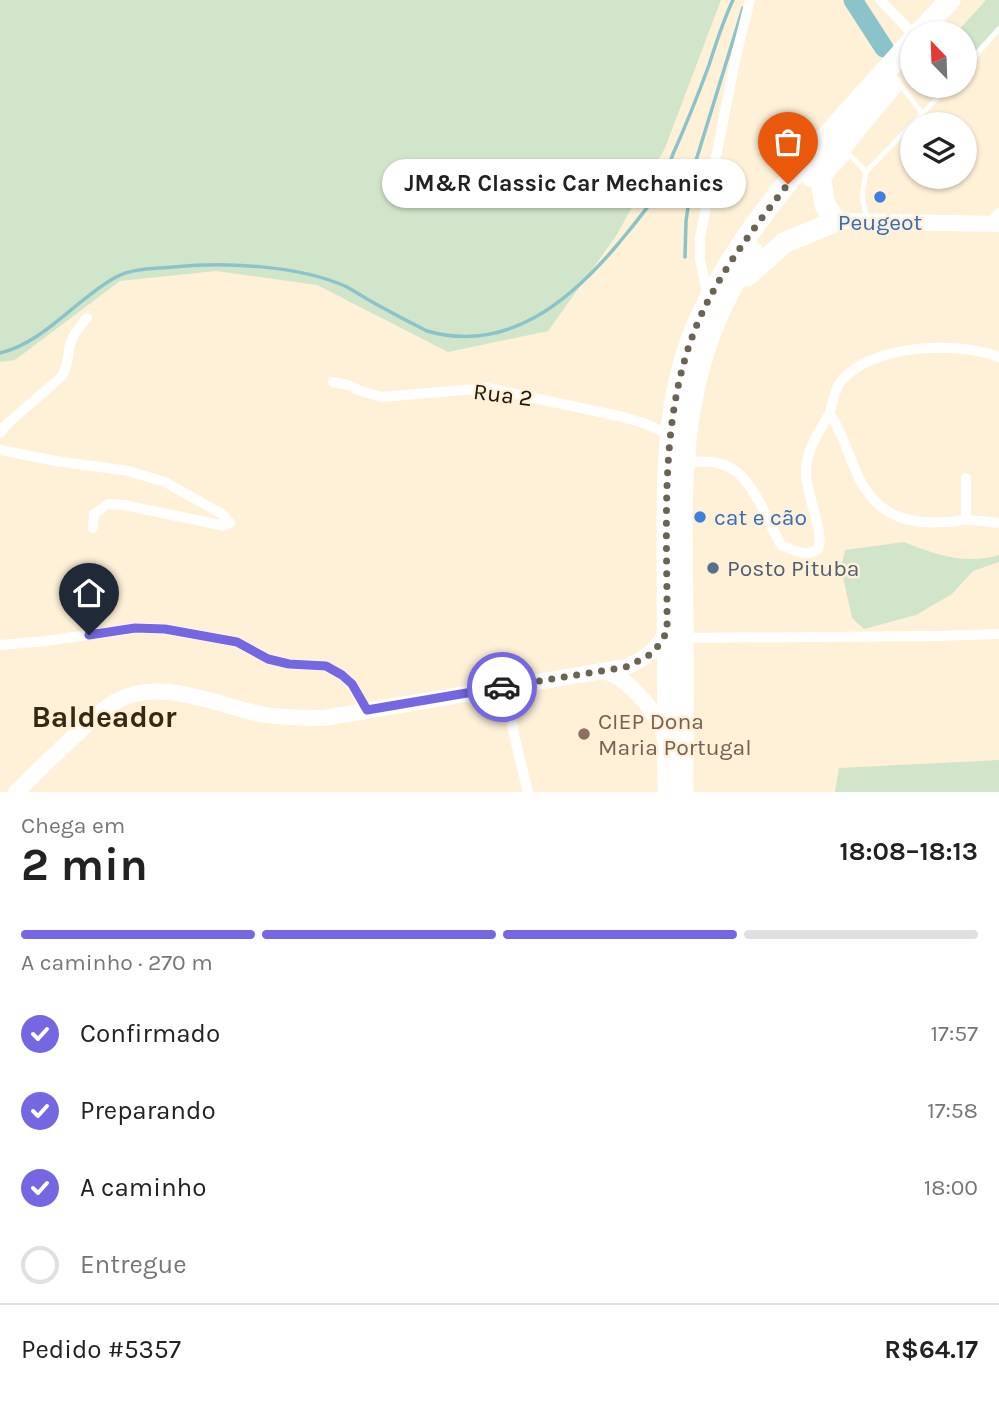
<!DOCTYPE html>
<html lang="pt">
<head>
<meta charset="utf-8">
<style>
  body { margin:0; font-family:Karla,sans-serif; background:#f6f6f6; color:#222; height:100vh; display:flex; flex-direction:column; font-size:26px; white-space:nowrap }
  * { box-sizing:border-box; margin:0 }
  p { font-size:23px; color:#767676 }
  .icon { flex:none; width:38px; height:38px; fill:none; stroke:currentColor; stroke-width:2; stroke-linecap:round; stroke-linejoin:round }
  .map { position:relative; height:792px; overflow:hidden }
  .panel { display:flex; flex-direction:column; background:#fff; flex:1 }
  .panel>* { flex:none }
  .needle { width:46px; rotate:337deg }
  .buttons { position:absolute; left:900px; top:21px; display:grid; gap:14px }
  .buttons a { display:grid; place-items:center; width:77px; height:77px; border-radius:50%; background:#fff; box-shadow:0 2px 5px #0004; font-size:35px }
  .pin { position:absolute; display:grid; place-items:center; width:60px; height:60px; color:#fff; margin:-72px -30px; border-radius:50% 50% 50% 0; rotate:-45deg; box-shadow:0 0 7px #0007 }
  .pin .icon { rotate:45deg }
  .courier { position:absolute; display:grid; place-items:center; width:70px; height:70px; margin:-35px; border:5px solid #7567e1; border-radius:50%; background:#fff; color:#222; box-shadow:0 2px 9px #0007 }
  .bubble { position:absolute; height:49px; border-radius:24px; background:#fff; box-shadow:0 2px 5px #0004; font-size:23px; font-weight:700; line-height:49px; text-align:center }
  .headline em { font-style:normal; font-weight:700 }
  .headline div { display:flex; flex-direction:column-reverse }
  .headline { display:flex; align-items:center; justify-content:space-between; height:119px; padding:0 21px }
  h1 { font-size:46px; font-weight:700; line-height:52px }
  .bar { display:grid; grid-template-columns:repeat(4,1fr); gap:10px 7px; align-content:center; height:84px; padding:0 21px }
  .bar i { height:9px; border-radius:5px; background:#e0e0e0 }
  .bar .selected { background:#7567e1 }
  .bar p { grid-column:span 4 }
  .line { display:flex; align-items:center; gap:18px; padding:0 21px; border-top:2px solid #e0e0e0 }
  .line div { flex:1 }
  ol { padding:0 21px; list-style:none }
  li { display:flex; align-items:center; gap:21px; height:77px }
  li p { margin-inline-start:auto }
  li .icon { padding:7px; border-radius:50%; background:#7567e1; color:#fff; stroke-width:4 }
  li:last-child { color:#767676 }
  li i { width:38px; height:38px; border:4px solid #e0e0e0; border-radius:50% }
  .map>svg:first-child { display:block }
</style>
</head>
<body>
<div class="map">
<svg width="999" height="792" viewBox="0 0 999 792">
  <rect width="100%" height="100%" fill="#fef1d7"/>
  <g fill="#d1e5ca">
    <path d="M 0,0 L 721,0 L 665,148 L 616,236 L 548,331 L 448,352 L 317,285 L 216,271 L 120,281 L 15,360 L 0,362 Z"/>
    <path d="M 986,0 L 999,0 L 999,25 L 964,63 L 964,33 L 956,33 Z"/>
    <path d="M 904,542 C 936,555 966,565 999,555 L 999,562 L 973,571 L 952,594 L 916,615 L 864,629 L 852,618 L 841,568 L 845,550 Z"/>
    <path d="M 999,760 L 999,792 L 835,792 L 839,768 Z"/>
  </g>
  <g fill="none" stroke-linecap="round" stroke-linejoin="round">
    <g stroke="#8bc3ca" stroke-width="3.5">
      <path d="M 685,257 L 686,221 L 694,167 L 743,8"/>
      <path d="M 0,353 C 45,342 76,299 116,277 C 132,268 155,269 173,267 C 225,262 299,265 347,287 C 356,292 365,298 374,303 C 392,313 409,322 427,331 C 507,354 570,301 618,244 C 631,228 646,211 657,193 C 664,181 668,167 673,154 C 686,125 698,95 709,65 C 716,43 723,21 733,0"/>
    </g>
    <path stroke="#8bc3ca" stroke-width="19" d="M 853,0 L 884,48"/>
    <g stroke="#fff" stroke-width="5">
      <path d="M 964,69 L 999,29"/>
      <path d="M 898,82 L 922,113"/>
      <path d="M 849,154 L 866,172"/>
      <path d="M 828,179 L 850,155"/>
      <path d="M 867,219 L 862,196 L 866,172 L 949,86"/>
    </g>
    <g stroke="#fff" stroke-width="10">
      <path d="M 880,0 L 912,33"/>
      <path d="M 990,224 L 999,213"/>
      <path d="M 708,299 L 700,259 L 700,238 L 736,56 L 750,0"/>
      <path d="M 333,382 L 348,385 L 361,391 L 382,397 L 487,388 L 623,417 L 646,424 L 670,435"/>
      <path d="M 830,414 C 844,434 848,456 859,478 C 877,514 905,525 945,522 C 952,522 959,520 966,520 C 977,520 988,522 999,523"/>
      <path d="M 0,433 L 6,425 L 62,376 C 69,365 67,354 71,342 C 74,333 81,325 87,318"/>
      <path d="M 0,450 L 56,461 L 128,471 L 165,482 L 222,514 L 230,523 L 225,526 L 124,505 L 108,504 L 94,514 L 93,528"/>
      <path d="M 684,462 C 695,462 707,460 718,463 C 752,470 765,518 781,545 C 794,550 806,558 818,549 C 825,532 805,493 806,470 C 807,449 818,434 828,416 C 834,405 833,391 841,381 C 872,344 957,341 999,357"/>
      <path d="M 966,520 L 966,478"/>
      <path d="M 683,638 L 938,636 L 999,634"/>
      <path d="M 0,645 L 46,641 L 135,628 L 165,629 L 237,642 L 268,659 L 289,664 L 326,666 L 342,675 L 352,685 L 367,711"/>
      <path d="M 506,686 L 514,735 L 528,792"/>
    </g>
    <g stroke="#fff" stroke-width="16">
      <path d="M 836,221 L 999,224"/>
      <path d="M 605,671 C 632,681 659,714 666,741"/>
      <path d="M 16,792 C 38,771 59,750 82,729 C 92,720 103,709 115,702 C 158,676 216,705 260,714 C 281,718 303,718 324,718 L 626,667 C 645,659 656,650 667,632"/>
    </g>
    <g stroke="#fff" stroke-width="21">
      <path d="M 919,33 L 950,0"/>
      <path d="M 812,177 L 842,146 L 892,85"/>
      <path d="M 747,276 L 784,243 L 836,221 L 825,205 L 819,169"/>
      <path d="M 668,792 C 668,714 667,636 667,558 C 667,477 665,394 700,318 C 746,216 838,125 912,41"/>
      <path d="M 683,792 C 683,732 684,671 683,611 C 681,480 675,365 753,252"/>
    </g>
  </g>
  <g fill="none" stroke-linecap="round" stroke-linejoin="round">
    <path stroke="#6b6354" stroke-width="7" stroke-dasharray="0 12.6" d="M 502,687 L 626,667 L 648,656 L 658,646 L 667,632 C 668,529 657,419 698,322 C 720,271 754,228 788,184"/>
    <path stroke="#7567e1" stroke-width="9" d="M 89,635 L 135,628 L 165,629 L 237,642 L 268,659 L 289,664 L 326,666 L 342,675 L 352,684 L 367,710 L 502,687"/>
  </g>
  <g fill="#3f7fe0" stroke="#fef1d7" stroke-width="2.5">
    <circle cx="880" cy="197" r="7"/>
    <circle cx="700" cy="517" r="7"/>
  </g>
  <circle fill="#5c6f8a" stroke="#fef1d7" stroke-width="2.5" cx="713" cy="568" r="7"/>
  <circle fill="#8d6e63" stroke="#fef1d7" stroke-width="2.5" cx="584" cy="734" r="7"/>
  <g text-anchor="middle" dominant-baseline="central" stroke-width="5" stroke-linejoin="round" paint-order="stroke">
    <g font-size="23" fill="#366cbe" stroke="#fef1d7">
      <text x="880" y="222">Peugeot</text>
      <text x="714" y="517" text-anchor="start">cat e cão</text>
    </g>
    <g font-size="23" fill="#1c170e" stroke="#fef1d7">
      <text transform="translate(503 395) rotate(7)">Rua 2</text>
    </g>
    <g font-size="23" fill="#4e5e75" stroke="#fef1d7" text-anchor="start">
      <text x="727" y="568">Posto Pituba</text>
    </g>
    <g font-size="23" fill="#785e54" stroke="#fef1d7" text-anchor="start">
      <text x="598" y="721">CIEP Dona<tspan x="598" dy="26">Maria Portugal</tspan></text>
    </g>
    <g font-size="30" font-weight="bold" fill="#332914" stroke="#fef1d7">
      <text x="104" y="717">Baldeador</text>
    </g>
  </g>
</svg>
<div class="buttons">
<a><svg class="needle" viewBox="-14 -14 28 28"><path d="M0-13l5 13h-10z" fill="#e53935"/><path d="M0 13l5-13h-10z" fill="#767676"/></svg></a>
<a><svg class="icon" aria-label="layers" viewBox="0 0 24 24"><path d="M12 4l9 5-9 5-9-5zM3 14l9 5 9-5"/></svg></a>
</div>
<div class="pin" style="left:788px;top:184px;background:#ea580c"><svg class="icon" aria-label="bag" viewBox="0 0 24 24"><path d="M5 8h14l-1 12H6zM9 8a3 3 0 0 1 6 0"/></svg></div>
<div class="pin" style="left:89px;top:635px;background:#1f2937"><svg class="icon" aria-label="home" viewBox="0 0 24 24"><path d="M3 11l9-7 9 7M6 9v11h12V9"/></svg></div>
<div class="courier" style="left:502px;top:687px"><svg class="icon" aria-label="car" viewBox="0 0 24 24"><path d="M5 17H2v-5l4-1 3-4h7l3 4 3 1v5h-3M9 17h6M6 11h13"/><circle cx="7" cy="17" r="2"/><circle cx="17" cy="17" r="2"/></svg></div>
<div class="bubble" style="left:382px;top:159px;width:364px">JM&amp;R Classic Car Mechanics</div>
</div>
<section class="panel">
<div class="headline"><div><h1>2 min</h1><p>Chega em</p></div><em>18:08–18:13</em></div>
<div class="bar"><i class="selected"></i><i class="selected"></i><i class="selected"></i><i></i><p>A caminho · 270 m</p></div>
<ol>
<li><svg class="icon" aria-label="check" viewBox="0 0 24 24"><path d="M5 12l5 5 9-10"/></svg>Confirmado<p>17:57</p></li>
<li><svg class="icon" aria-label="check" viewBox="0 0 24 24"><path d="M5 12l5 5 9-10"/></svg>Preparando<p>17:58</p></li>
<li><svg class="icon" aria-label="check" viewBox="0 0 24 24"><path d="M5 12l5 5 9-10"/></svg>A caminho<p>18:00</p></li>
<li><i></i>Entregue</li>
</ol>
<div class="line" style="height:91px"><div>Pedido #5357</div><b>R$64.17</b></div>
</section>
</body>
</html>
